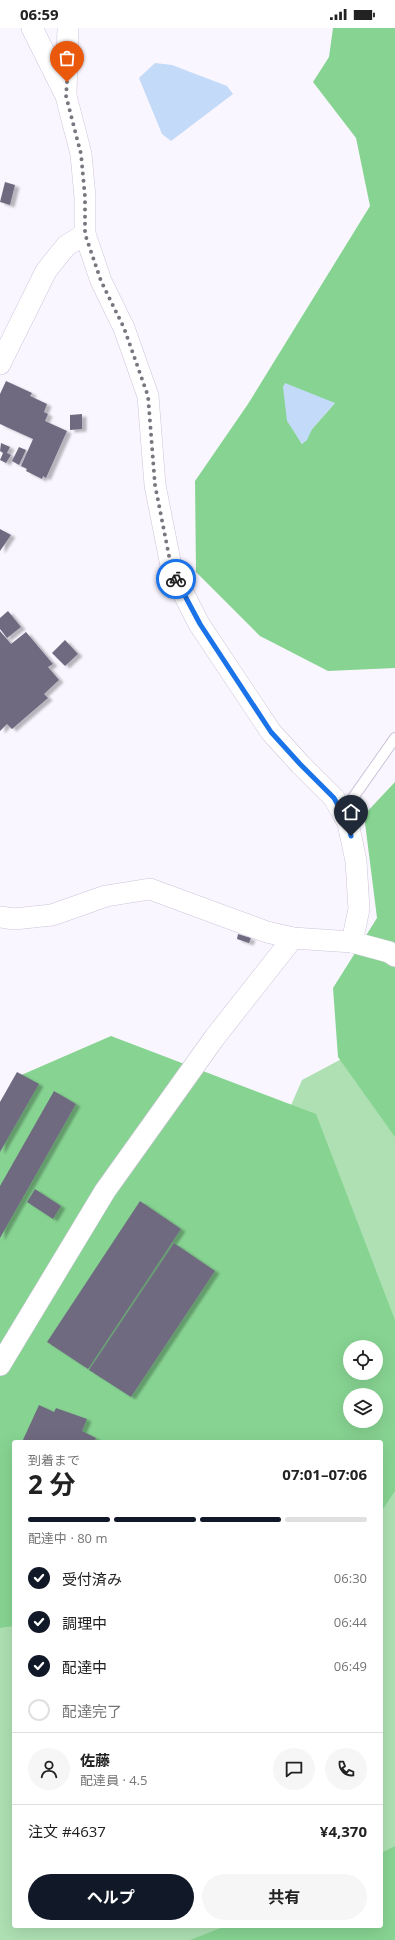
<!DOCTYPE html>
<html lang="ja">
<head>
<meta charset="utf-8">
<style>
  body { margin:0; font-family:"Open Sans","Noto Sans JP",sans-serif; background:#f6f6f6; color:#222; height:100vh; display:flex; flex-direction:column; font-size:15px; white-space:nowrap }
  * { box-sizing:border-box; margin:0 }
  p { font-size:13px; color:#767676 }
  .icon { flex:none; width:22px; height:22px; fill:none; stroke:currentColor; stroke-width:2; stroke-linecap:round; stroke-linejoin:round }
  .map { position:relative; flex:1; overflow:hidden }
  .side { position:absolute; left:12px; top:1412px; width:371px; height:488px; display:flex; flex-direction:column; background:#fff; border-radius:4px; box-shadow:0 4px 16px #0002 }
  .side>* { flex:none }
  .controls { position:absolute; left:343px; top:1312px; display:grid; gap:8px }
  .controls a { display:grid; place-items:center; width:40px; height:40px; border-radius:50%; background:#fff; box-shadow:0 4px 16px #0002; font-size:20px }
  .pin { position:absolute; display:grid; place-items:center; width:34px; height:34px; color:#fff; margin:-41px -17px; border-radius:50% 50% 50% 0; rotate:-45deg; box-shadow:0 0 4px #0007 }
  .pin .icon { rotate:45deg }
  .courier { position:absolute; display:grid; place-items:center; width:40px; height:40px; margin:-20px; border:3px solid #1a73e8; border-radius:50%; background:#fff; color:#222; box-shadow:0 1px 5px #0007 }
  .summary em { font-style:normal; font-weight:700 }
  .summary div { display:flex; flex-direction:column-reverse }
  .summary { display:flex; align-items:center; justify-content:space-between; height:68px; padding:0 16px }
  h1 { font-size:26px; font-weight:700; line-height:30px }
  .bar { display:grid; grid-template-columns:repeat(4,1fr); gap:6px 4px; align-content:center; height:48px; padding:0 16px }
  .bar i { height:5px; border-radius:3px; background:#e0e0e0 }
  .bar .selected { background:#111827 }
  .bar p { grid-column:span 4 }
  .line { display:flex; align-items:center; gap:10px; padding:0 16px; border-top:1px solid #e0e0e0 }
  .line div { flex:1 }
  .round { display:grid; place-items:center; flex:none; width:42px; height:42px; border-radius:21px; background:#f6f6f6 }
  ol { padding:0 16px; list-style:none }
  li { display:flex; align-items:center; gap:12px; height:44px }
  li p { margin-inline-start:auto }
  li .icon { padding:4px; border-radius:50%; background:#111827; color:#fff; stroke-width:4 }
  li:last-child { color:#767676 }
  li i { width:22px; height:22px; border:2px solid #e0e0e0; border-radius:50% }
  .button { display:flex; gap:8px; margin-top:auto; padding:8px 16px }
  .button a { flex:1; height:46px; border-radius:24px; background:#111827; color:#fff; font-size:16px; font-weight:700; line-height:46px; text-align:center }
  .button a+a { background:#f6f6f6; color:#222 }
  .status { display:flex; justify-content:space-between; align-items:center; height:28px; padding:0 20px; background:#fff; direction:ltr }
  .status svg { height:11px; fill:currentColor }
  .map>svg:first-child { display:block }
</style>
</head>
<body>
<div class="status"><b>06:59</b><svg viewBox="0 0 49 12"><path d="M0 12V9h3v3zM5 12V6h3v6zM10 12V3h3v9zM15 12V0h3v12zM26 1h20v11H26zM47 4h2v5h-2z"/></svg></div>
<div class="map">
<svg width="395" height="1912" viewBox="0 0 395 1912">
  <defs>
    <filter id="shadow"><feDropShadow dx="4.5" dy="2.5" stdDeviation="1" flood-color="#0004"/></filter>
  </defs>
  <rect width="100%" height="100%" fill="#faf6ff"/>
  <path fill="#aee0b3" fill-rule="evenodd" d="M 381,1010 L 395,1021 L 395,1912 L 0,1912 L 0,1481 L 14,1479 L 14,1898 L 381,1898 L 381,1414 L 246,1414 L 265,1137 L 302,1052 ZM 350,1319 L 376,1319 L 376,1345 L 350,1345 ZM 350,1367 L 376,1367 L 376,1393 L 350,1393 Z"/>
  <g fill="#87d492" fill-rule="evenodd">
    <path d="M 333,0 L 395,0 L 395,640 L 328,643 L 260,608 L 196,544 L 195,453 L 248,376 L 370,178 L 356,110 L 313,54 L 329,29 ZM 335,375 L 312,401 L 302,416 L 296,406 Z"/>
    <path d="M 395,754 L 395,1109 L 338,1029 L 333,960 L 377,890 L 364,787 Z"/>
    <path d="M 111,1008 L 316,1086 L 395,1292 L 395,1463 L 381,1484 L 381,1414 L 14,1414 L 14,1598 L 0,1600 L 0,1093 L 19,1048 ZM 350,1319 L 376,1319 L 376,1345 L 350,1345 ZM 350,1367 L 376,1367 L 376,1393 L 350,1393 Z"/>
    <path d="M 395,1818 L 395,1912 L 190,1912 L 226,1898 L 381,1898 L 381,1825 Z"/>
  </g>
  <g fill="#c3daf8">
    <path d="M 155,35 L 172,37 L 227,58 L 233,66 L 171,113 L 162,106 L 139,50 Z"/>
    <path d="M 285,355 L 335,375 L 312,401 L 307,412 L 302,416 L 287,393 L 283,359 Z"/>
  </g>
  <g fill="#6f6b80" filter="url(#shadow)">
    <path d="M 5,154 L 15,157 L 10,177 L 0,174 Z"/>
    <path d="M 6,353 L 32,365 L 30,368 L 47,376 L 44,384 L 48,386 L 45,393 L 67,403 L 46,450 L 43,448 L 42,451 L 26,443 L 27,441 L 21,438 L 33,411 L 0,396 L 0,366 Z"/>
    <path d="M 82,386 L 82,401 L 70,402 L 70,387 Z"/>
    <path d="M 1,415 L 10,419 L 7,425 L 11,427 L 6,435 L 0,432 L 3,425 L 0,423 Z"/>
    <path d="M 19,419 L 26,422 L 19,437 L 12,433 Z"/>
    <path d="M 0,501 L 11,507 L 0,523 Z"/>
    <path d="M 8,583 L 21,599 L 7,610 L 0,601 L 0,590 Z"/>
    <path d="M 0,603 L 11,616 L 26,604 L 53,636 L 48,639 L 59,652 L 44,666 L 48,670 L 12,701 L 7,696 L 0,703 Z"/>
    <path d="M 65,612 L 78,626 L 65,638 L 52,625 Z"/>
    <path d="M 238,906 L 251,910 L 249,915 L 237,911 Z"/>
    <path d="M 17,1044 L 39,1056 L 0,1124 L 0,1074 Z"/>
    <path d="M 54,1063 L 76,1076 L 0,1210 L 0,1158 Z"/>
    <path d="M 35,1161 L 61,1178 L 53,1191 L 27,1174 Z"/>
    <path d="M 140,1173 L 181,1201 L 88,1341 L 47,1314 Z"/>
    <path d="M 174,1215 L 215,1243 L 131,1369 L 89,1342 Z"/>
    <path d="M 39,1377 L 54,1384 L 56,1380 L 87,1391 L 82,1403 L 96,1410 L 94,1414 L 22,1414 Z"/>
  </g>
  <g fill="none" stroke-linecap="round" stroke-linejoin="round">
    <g stroke="#cdc4da" stroke-width="12">
      <path id="lane" d="M 343,784 L 395,710"/>
    </g>
    <g stroke="#cdc4da" stroke-width="22">
      <g id="street">
        <path d="M 32,0 L 66,68 L 81,126 L 85,169 L 85,206 L 101,253 L 124,300 L 148,368 L 155,457 L 172,543 L 199,596 L 271,704 L 300,736 L 334,770 L 348,795 L 356,833 L 359,881 L 352,914"/>
        <path d="M 66,67 L 68,0"/>
        <path d="M 0,336 L 46,243 L 66,218 L 85,206"/>
        <path d="M 0,889 L 14,891 L 52,887 L 106,868 L 150,861 L 267,904 L 293,910 L 352,914 L 389,924 L 395,928"/>
        <path d="M 0,1337 L 105,1163 L 215,1009 L 293,910"/>
      </g>
    </g>
    <use href="#lane" stroke="#fff" stroke-width="10"/>
    <use href="#street" stroke="#fff" stroke-width="21"/>
  </g>
  <g fill="none" stroke-linecap="round" stroke-linejoin="round">
    <path stroke="#7a767f" stroke-width="4" stroke-dasharray="0 7.2" d="M 67,54 L 66,68 L 81,126 L 85,169 L 85,206 L 101,253 L 124,300 L 148,368 L 155,457 L 172,543 L 176,551"/>
    <path stroke="#1a73e8" stroke-width="5" d="M 176,551 L 200,596 L 271,704 L 300,736 L 334,770 L 348,795 L 351,808"/>
  </g>
</svg>
<div class="controls">
<a><svg class="icon" aria-label="locate" viewBox="0 0 24 24"><circle cx="12" cy="12" r="6"/><path d="M12 2v4M12 18v4M2 12h4M18 12h4"/></svg></a>
<a><svg class="icon" aria-label="layers" viewBox="0 0 24 24"><path d="M12 4l9 5-9 5-9-5zM3 14l9 5 9-5"/></svg></a>
</div>
<div class="pin" style="left:67px;top:54px;background:#ea580c"><svg class="icon" aria-label="bag" viewBox="0 0 24 24"><path d="M5 8h14l-1 12H6zM9 8a3 3 0 0 1 6 0"/></svg></div>
<div class="pin" style="left:351px;top:808px;background:#1f2937"><svg class="icon" aria-label="home" viewBox="0 0 24 24"><path d="M3 11l9-7 9 7M6 9v11h12V9"/></svg></div>
<div class="courier" style="left:176px;top:551px"><svg class="icon" aria-label="bike" viewBox="0 0 24 24"><circle cx="6" cy="16" r="4"/><circle cx="18" cy="16" r="4"/><path d="M6 16l4-8h5l3 8M10 8l3 8H6M13 5h3"/></svg></div>
<section class="side">
<div class="summary"><div><h1>2 分</h1><p>到着まで</p></div><em>07:01–07:06</em></div>
<div class="bar"><i class="selected"></i><i class="selected"></i><i class="selected"></i><i></i><p>配達中 · 80 m</p></div>
<ol>
<li><svg class="icon" aria-label="check" viewBox="0 0 24 24"><path d="M5 12l5 5 9-10"/></svg>受付済み<p>06:30</p></li>
<li><svg class="icon" aria-label="check" viewBox="0 0 24 24"><path d="M5 12l5 5 9-10"/></svg>調理中<p>06:44</p></li>
<li><svg class="icon" aria-label="check" viewBox="0 0 24 24"><path d="M5 12l5 5 9-10"/></svg>配達中<p>06:49</p></li>
<li><i></i>配達完了</li>
</ol>
<div class="line" style="height:72px"><a class="round"><svg class="icon" aria-label="person" viewBox="0 0 24 24"><circle cx="12" cy="8" r="4"/><path d="M4 21q1-7 8-7t8 7"/></svg></a><div><b>佐藤</b><p>配達員 · 4.5</p></div><a class="round"><svg class="icon" aria-label="chat" viewBox="0 0 24 24"><path d="M4 5h16v11H9l-5 4z"/></svg></a><a class="round"><svg class="icon" aria-label="phone" viewBox="0 0 24 24"><path d="M5 4h4l2 5-3 2q2 4 5 5l2-3 5 2v4C11 20 4 13 5 4z"/></svg></a></div>
<div class="line" style="height:52px"><div>注文 #4637</div><b>¥4,370</b></div>
<div class="button"><a>ヘルプ</a><a>共有</a></div>
</section>
</div>
</body>
</html>
